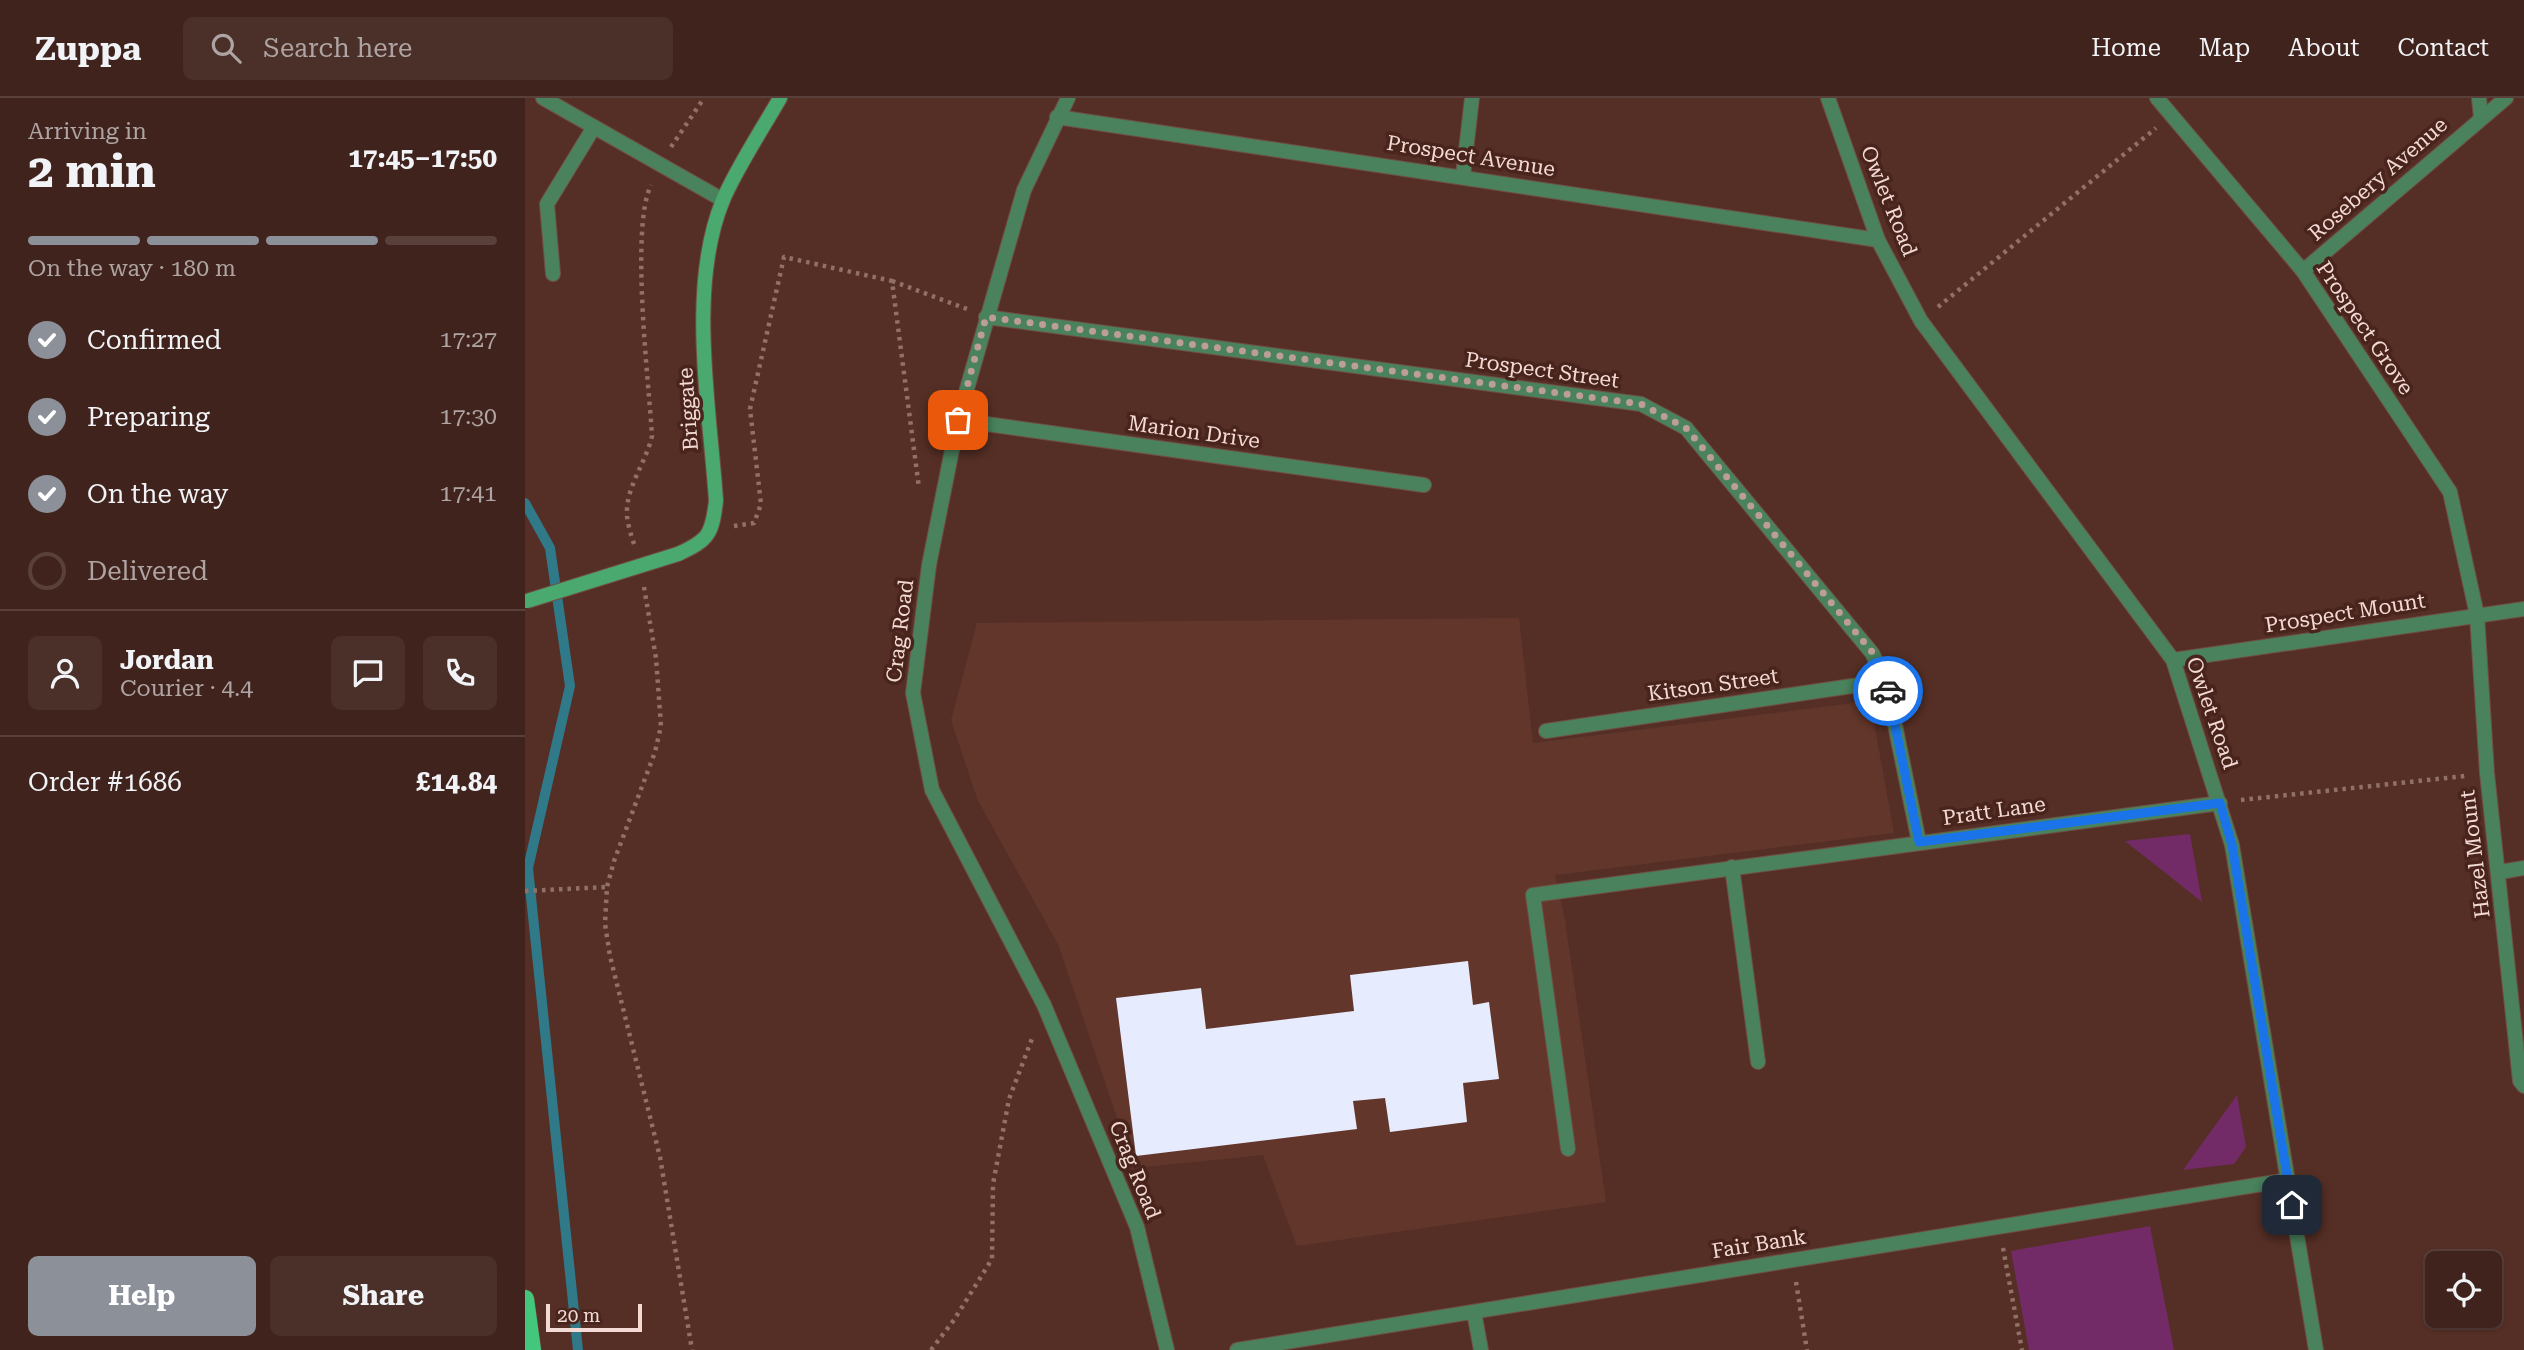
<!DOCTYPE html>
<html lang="en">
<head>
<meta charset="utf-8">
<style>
  body { margin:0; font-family:"Roboto Serif",serif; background:#4b2f29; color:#f1f3f6; height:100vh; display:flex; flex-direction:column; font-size:26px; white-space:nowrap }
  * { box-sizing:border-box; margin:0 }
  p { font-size:23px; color:#aea4a3 }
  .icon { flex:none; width:38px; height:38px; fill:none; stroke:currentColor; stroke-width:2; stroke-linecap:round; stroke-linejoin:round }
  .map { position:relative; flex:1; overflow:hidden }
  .side { display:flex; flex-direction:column; background:#40231c; width:525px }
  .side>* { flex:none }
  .tools { position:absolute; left:1900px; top:1153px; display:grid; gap:14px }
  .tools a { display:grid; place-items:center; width:77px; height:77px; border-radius:10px; background:#40231c; box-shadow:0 2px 5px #0004,0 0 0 2px #59403b; font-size:35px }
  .scale { position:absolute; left:21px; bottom:18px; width:96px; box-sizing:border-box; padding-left:7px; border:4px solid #f3dad4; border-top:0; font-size:19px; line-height:24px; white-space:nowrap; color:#f3dad4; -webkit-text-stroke:5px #49241c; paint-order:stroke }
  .pin { position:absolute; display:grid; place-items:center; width:60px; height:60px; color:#fff; margin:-30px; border-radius:14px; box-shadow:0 4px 10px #0006 }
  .courier { position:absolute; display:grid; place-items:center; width:70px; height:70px; margin:-35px; border:5px solid #1a73e8; border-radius:50%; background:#fff; color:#222; box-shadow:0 2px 9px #0007 }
  .summary em { font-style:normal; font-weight:700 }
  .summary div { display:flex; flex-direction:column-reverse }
  .summary { display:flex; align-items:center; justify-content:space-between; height:119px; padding:0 28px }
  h1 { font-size:46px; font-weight:700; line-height:52px }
  .bar { display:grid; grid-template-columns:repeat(4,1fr); gap:10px 7px; align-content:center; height:84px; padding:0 28px }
  .bar i { height:9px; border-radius:5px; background:#59403b }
  .bar .active { background:#8c9099 }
  .bar p { grid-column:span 4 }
  .line { display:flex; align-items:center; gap:18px; padding:0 28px; border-top:2px solid #59403b }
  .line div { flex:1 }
  .round { display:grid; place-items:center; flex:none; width:74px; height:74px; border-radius:10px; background:#4b2f29 }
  ol { padding:0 28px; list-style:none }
  li { display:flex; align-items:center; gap:21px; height:77px }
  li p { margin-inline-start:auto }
  li .icon { padding:7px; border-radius:50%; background:#8c9099; color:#fff; stroke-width:4 }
  li:last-child { color:#aea4a3 }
  li i { width:38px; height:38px; border:4px solid #59403b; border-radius:50% }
  .primary-button { display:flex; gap:14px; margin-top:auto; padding:14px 28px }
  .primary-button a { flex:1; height:80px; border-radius:10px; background:#8c9099; color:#fff; font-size:28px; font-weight:700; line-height:80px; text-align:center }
  .primary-button a+a { background:#4b2f29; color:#f1f3f6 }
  header { display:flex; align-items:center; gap:42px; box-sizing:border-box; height:98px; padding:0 35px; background:#40231c; border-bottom:2px solid #59403b }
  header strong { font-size:33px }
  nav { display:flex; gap:38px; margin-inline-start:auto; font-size:24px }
  .search { width:490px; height:63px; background:#4b2f29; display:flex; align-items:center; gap:18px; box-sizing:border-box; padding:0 24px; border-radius:10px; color:#aea4a3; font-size:26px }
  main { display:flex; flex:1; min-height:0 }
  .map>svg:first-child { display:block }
</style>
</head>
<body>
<header>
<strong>Zuppa</strong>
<div class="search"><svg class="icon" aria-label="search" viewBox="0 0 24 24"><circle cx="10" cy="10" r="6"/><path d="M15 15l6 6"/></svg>Search here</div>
<nav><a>Home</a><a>Map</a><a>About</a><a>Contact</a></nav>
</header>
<main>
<section class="side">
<div class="summary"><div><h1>2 min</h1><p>Arriving in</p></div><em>17:45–17:50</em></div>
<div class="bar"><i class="active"></i><i class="active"></i><i class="active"></i><i></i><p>On the way · 180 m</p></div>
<ol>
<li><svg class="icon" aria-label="check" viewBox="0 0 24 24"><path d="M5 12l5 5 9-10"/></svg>Confirmed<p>17:27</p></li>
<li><svg class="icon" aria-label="check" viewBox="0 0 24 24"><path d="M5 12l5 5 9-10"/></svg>Preparing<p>17:30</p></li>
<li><svg class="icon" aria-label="check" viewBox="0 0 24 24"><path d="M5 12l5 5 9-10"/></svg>On the way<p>17:41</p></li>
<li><i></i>Delivered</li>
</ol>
<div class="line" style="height:126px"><a class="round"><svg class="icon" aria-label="person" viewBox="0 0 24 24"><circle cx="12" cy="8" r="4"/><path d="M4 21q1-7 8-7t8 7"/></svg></a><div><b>Jordan</b><p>Courier · 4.4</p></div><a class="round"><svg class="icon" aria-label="chat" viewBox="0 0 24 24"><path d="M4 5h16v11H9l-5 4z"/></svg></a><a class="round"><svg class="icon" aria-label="phone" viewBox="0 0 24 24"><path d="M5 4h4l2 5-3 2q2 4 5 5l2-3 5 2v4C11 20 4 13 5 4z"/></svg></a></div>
<div class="line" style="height:91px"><div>Order #1686</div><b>£14.84</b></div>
<div class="primary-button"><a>Help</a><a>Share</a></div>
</section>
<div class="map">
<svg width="1999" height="1252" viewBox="0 0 1999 1252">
  <rect width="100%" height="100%" fill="#552f25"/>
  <path fill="#63362b" d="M 994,520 L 1008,645 L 1345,603 L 1369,735 L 1030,777 L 1039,816 L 1081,1104 L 772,1148 L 738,1057 L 600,1071 L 598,1037 L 533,846 L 453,703 L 426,622 L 452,525 Z"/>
  <g fill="#722b66">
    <path d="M 1665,736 L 1677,804 L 1600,743 Z"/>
    <path d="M 1712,997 L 1721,1049 L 1709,1066 L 1658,1072 Z"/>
    <path d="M 1625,1128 L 1649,1252 L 1504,1252 L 1486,1153 Z"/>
  </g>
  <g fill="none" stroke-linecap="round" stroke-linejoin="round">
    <path stroke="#307989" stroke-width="10" d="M 0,405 L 25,450 L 45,588 L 3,770 L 53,1252"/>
  </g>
  <path fill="#e6ebfd" d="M 943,863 L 948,907 L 964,904 L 974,981 L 938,985 L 942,1024 L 865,1034 L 860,1000 L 828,1003 L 832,1031 L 611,1058 L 591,900 L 676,890 L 681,931 L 829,913 L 825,877 Z"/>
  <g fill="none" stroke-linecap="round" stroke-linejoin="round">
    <g stroke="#714e44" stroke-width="16">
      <g id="lane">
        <path d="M 28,176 L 22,106 L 69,29"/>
        <path d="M 1008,797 L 1043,1051"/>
      </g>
    </g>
    <g stroke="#714e44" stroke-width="16">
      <g id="street">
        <path d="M 18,0 L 198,102"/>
        <path d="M 543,0 L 499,92 L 433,322 L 404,467 L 388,595 L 407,692 L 519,907 L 612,1129 L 642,1252"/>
        <path d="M 1303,0 L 1353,142 L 1396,223 L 1648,562 L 1707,747 L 1791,1252"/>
        <path d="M 1632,0 L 1778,173 L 1925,394 L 1952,517 L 1962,675 L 1995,983 L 1999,988"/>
        <path d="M 1954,0 L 1956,20"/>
        <path d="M 532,19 L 1353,142"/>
        <path d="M 938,78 L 947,0"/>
        <path d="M 1778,173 L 1981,0"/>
        <path d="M 461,219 L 1116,306 L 1161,330 L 1347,555 L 1361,583 L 1394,744"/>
        <path d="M 433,322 L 899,387"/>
        <path d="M 1648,562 L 1999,511"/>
        <path d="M 1021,633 L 1361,583"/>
        <path d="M 1207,769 L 1233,964"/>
        <path d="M 1975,774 L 1999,770"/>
        <path d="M 1008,797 L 1695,705"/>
        <path d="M 949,1214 L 956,1252"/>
        <path d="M 712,1252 L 1763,1082"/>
      </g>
    </g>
    <g stroke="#714e44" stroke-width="16">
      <path id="secondary" d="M 153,456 C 184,442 187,436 191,403 C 185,311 162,189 198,102 C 211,71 238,30 255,0"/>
    </g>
    <g stroke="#714e44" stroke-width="19">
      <path id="primary" d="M 0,1201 L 7,1252"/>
    </g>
    <g stroke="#917068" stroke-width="4.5" stroke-dasharray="3.5 5" stroke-linecap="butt">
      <path d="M 146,49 L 179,0"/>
      <path d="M 367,183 L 442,211"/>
      <path d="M 1413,209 L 1631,30"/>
      <path d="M 209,428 L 229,425 L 236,406 L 225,311 L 259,159 L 367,183 L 394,390"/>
      <path d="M 109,446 C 106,437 103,427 102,418 C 100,390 121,365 127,338 C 124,285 105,130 126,87"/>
      <path d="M 119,489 L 131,560 L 136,628 L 130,654 L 89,763 L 82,789 L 80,826 L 85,858 L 135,1059 L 167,1252"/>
      <path d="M 1716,702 L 1940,678"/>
      <path d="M 0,793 L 82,789"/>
      <path d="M 1478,1150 L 1497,1252"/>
      <path d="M 1271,1184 L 1282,1252"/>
      <path d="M 406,1252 L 429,1222 L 467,1161 L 468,1086 L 484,1001 L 508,938"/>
    </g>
    <use href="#lane" stroke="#49825d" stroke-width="14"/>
    <use href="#street" stroke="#49825d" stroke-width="14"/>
    <use href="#secondary" stroke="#49a96f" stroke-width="14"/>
    <use href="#primary" stroke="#43c77c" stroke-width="18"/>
    <g stroke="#714e44" stroke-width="16" stroke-linecap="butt">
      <path id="secondary-bridge" d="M 2,503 L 153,456"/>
    </g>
    <use href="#secondary-bridge" stroke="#49a96f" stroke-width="14"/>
  </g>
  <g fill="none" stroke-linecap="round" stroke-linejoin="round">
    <path stroke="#bc9e97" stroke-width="7" stroke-dasharray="0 12.6" d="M 433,322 L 461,219 L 1116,306 L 1161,330 L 1348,555 L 1363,593"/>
    <path stroke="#1a73e8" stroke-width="9" d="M 1363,593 L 1394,744 L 1695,705 L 1707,747 L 1767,1107"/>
  </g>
  <g text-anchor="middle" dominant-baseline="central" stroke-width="7" stroke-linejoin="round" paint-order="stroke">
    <g font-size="21" fill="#f3dad4" stroke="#49241c">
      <text transform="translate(946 58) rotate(9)">Prospect Avenue</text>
      <text transform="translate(1853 81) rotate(-41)">Rosebery Avenue</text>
      <text transform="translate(1364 103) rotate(68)">Owlet Road</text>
      <text transform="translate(1840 230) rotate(56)">Prospect Grove</text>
      <text transform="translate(1017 272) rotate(8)">Prospect Street</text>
      <text transform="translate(163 311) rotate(-94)">Briggate</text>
      <text transform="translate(669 334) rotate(8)">Marion Drive</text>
      <text transform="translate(1820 515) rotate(-9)">Prospect Mount</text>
      <text transform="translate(375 533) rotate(-83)">Crag Road</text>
      <text transform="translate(1188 587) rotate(-8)">Kitson Street</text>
      <text transform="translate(1687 615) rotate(71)">Owlet Road</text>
      <text transform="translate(1469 713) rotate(-8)">Pratt Lane</text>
      <text transform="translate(1950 756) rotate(-97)">Hazel Mount</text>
      <text transform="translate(610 1072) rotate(68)">Crag Road</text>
      <text transform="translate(1234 1146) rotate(-9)">Fair Bank</text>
    </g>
  </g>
</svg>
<div class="tools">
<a><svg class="icon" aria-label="locate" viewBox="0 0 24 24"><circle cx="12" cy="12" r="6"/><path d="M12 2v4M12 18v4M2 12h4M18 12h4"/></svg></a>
</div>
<div class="scale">20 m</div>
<div class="pin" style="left:433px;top:322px;background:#ea580c"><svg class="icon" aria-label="bag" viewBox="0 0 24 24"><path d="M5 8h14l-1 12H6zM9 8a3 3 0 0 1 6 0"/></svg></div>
<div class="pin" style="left:1767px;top:1107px;background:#1f2937"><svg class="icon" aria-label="home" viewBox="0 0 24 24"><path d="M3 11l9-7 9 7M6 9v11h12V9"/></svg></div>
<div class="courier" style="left:1363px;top:593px"><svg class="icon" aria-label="car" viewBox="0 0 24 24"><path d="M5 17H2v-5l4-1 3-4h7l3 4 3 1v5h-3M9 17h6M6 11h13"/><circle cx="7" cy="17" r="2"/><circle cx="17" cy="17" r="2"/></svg></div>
</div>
</main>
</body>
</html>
